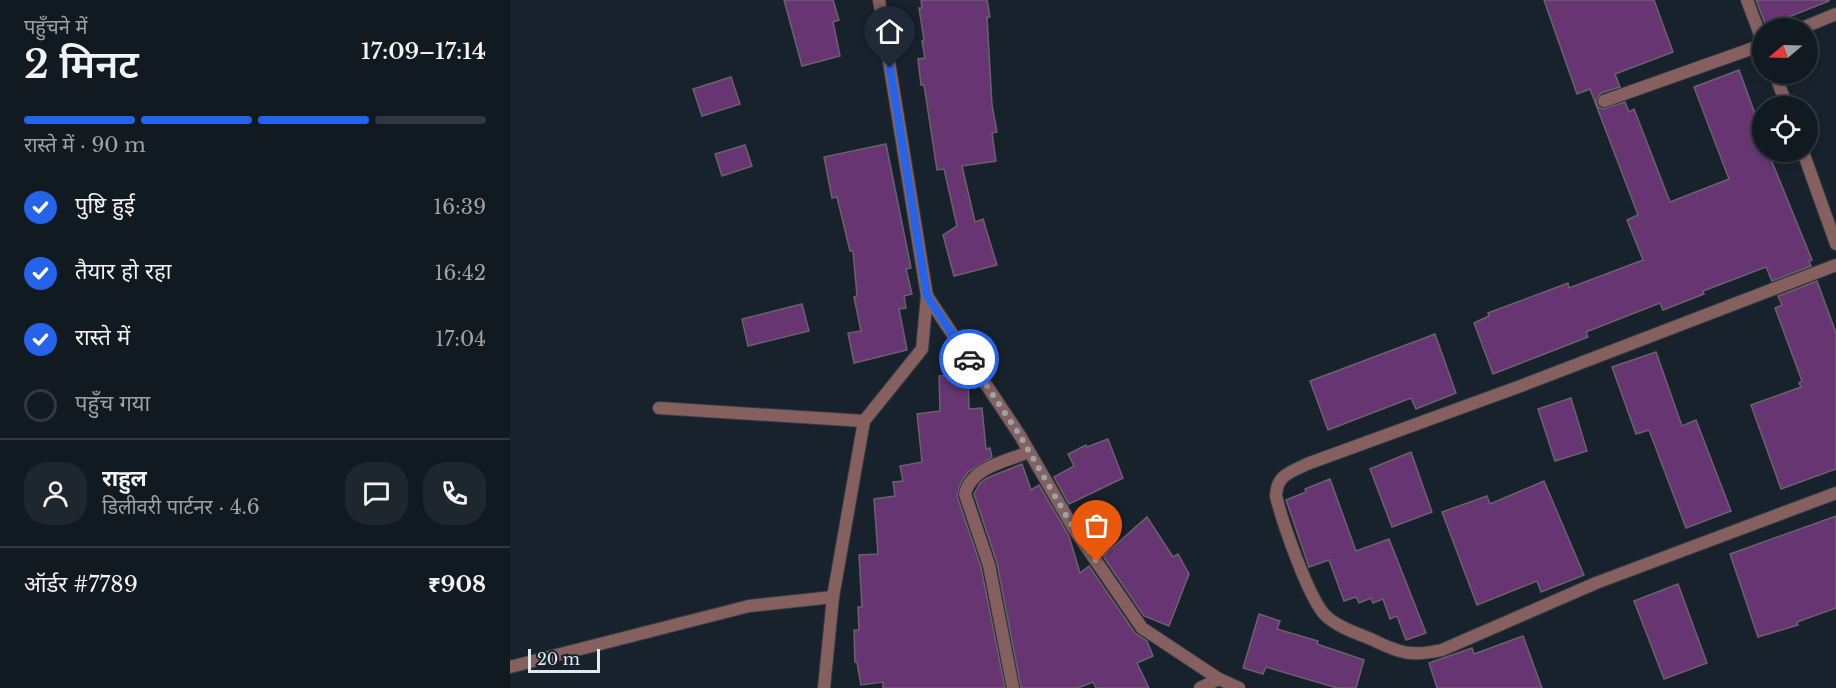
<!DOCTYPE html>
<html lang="hi">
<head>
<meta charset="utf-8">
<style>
  body { margin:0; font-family:"Libre Baskerville","Noto Sans Devanagari",serif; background:#1f272e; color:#f1f3f6; height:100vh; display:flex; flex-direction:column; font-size:22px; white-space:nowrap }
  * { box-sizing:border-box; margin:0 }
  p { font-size:20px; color:#9ca1a5 }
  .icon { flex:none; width:33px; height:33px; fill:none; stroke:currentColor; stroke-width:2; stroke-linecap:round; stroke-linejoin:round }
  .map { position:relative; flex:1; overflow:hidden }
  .panel { display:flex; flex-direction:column; background:#121a21; width:510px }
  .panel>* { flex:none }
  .needle { width:39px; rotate:251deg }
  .tools { position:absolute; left:1242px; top:18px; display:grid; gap:12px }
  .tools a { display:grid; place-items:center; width:66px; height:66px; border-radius:50%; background:#121a21; box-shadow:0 3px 9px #0003,0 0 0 2px #31383f; font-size:30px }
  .scale { position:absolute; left:18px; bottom:15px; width:72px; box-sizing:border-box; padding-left:6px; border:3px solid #e1e8ee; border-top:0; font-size:16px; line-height:21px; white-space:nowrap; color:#e1e8ee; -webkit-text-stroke:4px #18222c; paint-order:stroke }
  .pin { position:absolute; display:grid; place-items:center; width:51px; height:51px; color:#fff; margin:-62px -26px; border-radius:50% 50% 50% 0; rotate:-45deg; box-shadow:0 0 6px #0007 }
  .pin .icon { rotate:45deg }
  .courier { position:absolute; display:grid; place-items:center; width:60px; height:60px; margin:-30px; border:4px solid #2563eb; border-radius:50%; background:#fff; color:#222; box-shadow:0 2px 8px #0007 }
  .head em { font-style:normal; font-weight:600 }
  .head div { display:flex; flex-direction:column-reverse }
  .head { display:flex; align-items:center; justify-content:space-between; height:102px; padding:0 24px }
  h1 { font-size:39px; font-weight:600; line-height:45px }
  .bar { display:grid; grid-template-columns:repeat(4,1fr); gap:9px 6px; align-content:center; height:72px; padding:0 24px }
  .bar i { height:8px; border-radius:4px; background:#31383f }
  .bar .current { background:#2563eb }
  .bar p { grid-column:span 4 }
  .line { display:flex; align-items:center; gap:15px; padding:0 24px; border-top:2px solid #31383f }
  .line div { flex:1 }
  .round { display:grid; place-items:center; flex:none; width:63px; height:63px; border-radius:24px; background:#1f272e }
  ol { padding:0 24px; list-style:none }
  li { display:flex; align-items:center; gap:18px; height:66px }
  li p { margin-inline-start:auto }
  li .icon { padding:6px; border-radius:50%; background:#2563eb; color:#fff; stroke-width:4 }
  li:last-child { color:#9ca1a5 }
  li i { width:33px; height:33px; border:3px solid #31383f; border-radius:50% }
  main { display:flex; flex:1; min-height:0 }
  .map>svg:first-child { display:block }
</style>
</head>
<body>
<main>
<section class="panel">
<div class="head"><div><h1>2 मिनट</h1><p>पहुँचने में</p></div><em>17:09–17:14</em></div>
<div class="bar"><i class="current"></i><i class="current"></i><i class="current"></i><i></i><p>रास्ते में · 90 m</p></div>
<ol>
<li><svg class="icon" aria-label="check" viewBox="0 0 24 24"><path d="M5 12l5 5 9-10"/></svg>पुष्टि हुई<p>16:39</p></li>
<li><svg class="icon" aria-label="check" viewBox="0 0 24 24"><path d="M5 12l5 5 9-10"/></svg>तैयार हो रहा<p>16:42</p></li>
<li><svg class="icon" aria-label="check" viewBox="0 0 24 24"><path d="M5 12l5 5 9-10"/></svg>रास्ते में<p>17:04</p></li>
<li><i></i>पहुँच गया</li>
</ol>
<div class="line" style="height:108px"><a class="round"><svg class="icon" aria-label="person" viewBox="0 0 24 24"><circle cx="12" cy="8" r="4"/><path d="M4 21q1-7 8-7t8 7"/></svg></a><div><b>राहुल</b><p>डिलीवरी पार्टनर · 4.6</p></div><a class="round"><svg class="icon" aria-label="chat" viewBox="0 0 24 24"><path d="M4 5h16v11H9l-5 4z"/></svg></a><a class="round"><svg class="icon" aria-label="phone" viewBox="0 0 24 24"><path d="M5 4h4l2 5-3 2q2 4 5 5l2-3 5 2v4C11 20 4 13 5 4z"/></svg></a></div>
<div class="line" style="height:78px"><div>ऑर्डर #7789</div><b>₹908</b></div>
</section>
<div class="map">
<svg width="1326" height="688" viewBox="0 0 1326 688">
  <rect width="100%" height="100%" fill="#18222c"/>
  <g fill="#673672" stroke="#6b616d" stroke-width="1.5">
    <path d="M 274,0 L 323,0 L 329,20 L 323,22 L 330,56 L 292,66 Z"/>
    <path d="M 411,0 L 477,0 L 480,17 L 477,17 L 482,105 L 487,132 L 482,133 L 486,161 L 452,166 L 465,222 L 473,219 L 487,265 L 444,276 L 433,235 L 447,226 L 434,169 L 427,170 L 414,85 L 411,85 L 408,59 L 415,58 L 412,41 L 414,40 L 409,8 L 412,8 Z"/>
    <path d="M 1034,0 L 1144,0 L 1163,52 L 1105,74 L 1110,87 L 1091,93 L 1086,100 L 1088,107 L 1092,109 L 1115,102 L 1119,112 L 1124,109 L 1160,202 L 1219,179 L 1184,87 L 1229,70 L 1252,133 L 1252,152 L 1258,152 L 1302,260 L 1299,261 L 1301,266 L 1262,281 L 1256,267 L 1193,291 L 1194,294 L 1153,310 L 1150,303 L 1076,332 L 1078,337 L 983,374 L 964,323 L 979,316 L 978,313 L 1058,283 L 1059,288 L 1133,260 L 1117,220 L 1128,215 L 1080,89 L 1067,94 Z"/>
    <path d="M 1246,0 L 1319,0 L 1319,1 L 1256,26 Z"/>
    <path d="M 221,77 L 230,104 L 192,116 L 183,89 Z"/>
    <path d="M 376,144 L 401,268 L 396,269 L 402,294 L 394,296 L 396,308 L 389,309 L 397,350 L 344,363 L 338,333 L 351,331 L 344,297 L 347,296 L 343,251 L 340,251 L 327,197 L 322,198 L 314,157 Z"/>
    <path d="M 235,145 L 242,166 L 212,176 L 205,154 Z"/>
    <path d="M 1307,281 L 1326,333 L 1326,469 L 1271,489 L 1241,405 L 1291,387 L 1289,383 L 1292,381 L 1265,308 L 1272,305 L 1268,296 Z"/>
    <path d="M 292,304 L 299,331 L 238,346 L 232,319 Z"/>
    <path d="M 925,334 L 946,393 L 906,409 L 901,398 L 818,430 L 800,381 Z"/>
    <path d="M 1146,352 L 1172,426 L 1186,420 L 1221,511 L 1176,528 L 1139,430 L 1126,434 L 1102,367 Z"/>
    <path d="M 458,374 L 459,409 L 472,408 L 476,449 L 480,448 L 482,457 L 458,472 L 451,482 L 447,496 L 471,567 L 495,688 L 373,688 L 373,682 L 351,685 L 347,662 L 345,662 L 344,630 L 349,630 L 348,607 L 352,607 L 349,555 L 368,554 L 364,499 L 385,496 L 383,482 L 393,481 L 390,466 L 412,462 L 407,414 L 430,411 L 429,376 Z"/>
    <path d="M 1061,398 L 1077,451 L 1045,461 L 1028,409 Z"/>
    <path d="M 598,439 L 613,478 L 559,504 L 544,477 L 564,466 L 558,454 L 576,445 L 577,447 Z"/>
    <path d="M 901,452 L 922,512 L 882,527 L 860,469 Z"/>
    <path d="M 512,464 L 521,490 L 529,485 L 559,536 L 570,573 L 579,566 L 625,633 L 637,641 L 643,656 L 627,663 L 639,688 L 586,688 L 583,682 L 568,688 L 511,688 L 487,563 L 464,494 L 470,483 L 477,478 Z"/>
    <path d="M 820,479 L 846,551 L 879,539 L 916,633 L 896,640 L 887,616 L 880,619 L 873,599 L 863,603 L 861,598 L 849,603 L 846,597 L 834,601 L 819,560 L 799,567 L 776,500 L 796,492 L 795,489 Z"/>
    <path d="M 1034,481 L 1074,575 L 1031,592 L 1027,581 L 967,605 L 932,512 L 977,496 L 980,504 Z"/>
    <path d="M 1326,516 L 1326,608 L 1287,622 L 1288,625 L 1248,637 L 1220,554 Z"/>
    <path d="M 637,517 L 663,557 L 668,554 L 679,574 L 659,626 L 634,616 L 593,556 Z"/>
    <path d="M 1168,584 L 1197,663 L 1154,679 L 1124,601 Z"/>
    <path d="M 749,614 L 770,621 L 767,629 L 808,641 L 807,644 L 854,660 L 846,688 L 827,688 L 756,667 L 753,674 L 733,668 Z"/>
    <path d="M 1013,636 L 1032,688 L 927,688 L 919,663 L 962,648 L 964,654 Z"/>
  </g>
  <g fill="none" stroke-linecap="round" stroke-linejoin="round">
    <g stroke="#343e47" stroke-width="14">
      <g id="minor">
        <path d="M 1237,0 L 1252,40"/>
        <path d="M 1292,28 L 1326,14"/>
        <path d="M 1265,74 L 1277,106"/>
        <path d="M 1094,101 L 1252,45"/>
        <path d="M 1293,152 L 1326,244"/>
        <path d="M 1326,265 L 1016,384 L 797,464 C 780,473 767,474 766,496 C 772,521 799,600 816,616 C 828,627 846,633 861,639 C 889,653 901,657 932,650 L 1086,583 L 1326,493"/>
        <path d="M 417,296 L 509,434 L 564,529 L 632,628 L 709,679 L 729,688"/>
        <path d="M 149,408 L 354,421"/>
        <path d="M 0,667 L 239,606 L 323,597"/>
        <path d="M 314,688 L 323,597 L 354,421 L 412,349 L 417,296 L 369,0"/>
        <path d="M 503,688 L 479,565 L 455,494 C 461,467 497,461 519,452"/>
        <path d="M 690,688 L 709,679"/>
      </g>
    </g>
    <use href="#minor" stroke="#86605e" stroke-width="12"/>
  </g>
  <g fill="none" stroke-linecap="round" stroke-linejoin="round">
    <path stroke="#9ba3aa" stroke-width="6" stroke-dasharray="0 10.8" d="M 459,359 L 509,434 L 564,529 L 587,562"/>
    <path stroke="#2563eb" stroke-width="8" d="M 380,68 L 417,296 L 459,359"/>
  </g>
</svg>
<div class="tools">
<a><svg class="needle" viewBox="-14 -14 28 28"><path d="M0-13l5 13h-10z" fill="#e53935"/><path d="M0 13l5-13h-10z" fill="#9ca1a5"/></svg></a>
<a><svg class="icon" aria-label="locate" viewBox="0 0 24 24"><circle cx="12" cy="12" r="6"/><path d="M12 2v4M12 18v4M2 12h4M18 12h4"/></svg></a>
</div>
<div class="scale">20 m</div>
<div class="pin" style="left:587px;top:562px;background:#ea580c"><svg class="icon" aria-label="bag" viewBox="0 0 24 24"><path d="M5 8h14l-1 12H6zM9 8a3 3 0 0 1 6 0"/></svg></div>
<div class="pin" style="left:380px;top:68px;background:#1f2937"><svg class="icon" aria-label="home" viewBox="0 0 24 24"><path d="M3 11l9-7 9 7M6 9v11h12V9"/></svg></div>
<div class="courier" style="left:459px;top:359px"><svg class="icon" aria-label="car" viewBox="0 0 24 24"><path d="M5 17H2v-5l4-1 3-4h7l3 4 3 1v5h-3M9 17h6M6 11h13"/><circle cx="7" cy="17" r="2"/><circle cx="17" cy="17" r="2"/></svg></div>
</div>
</main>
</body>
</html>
